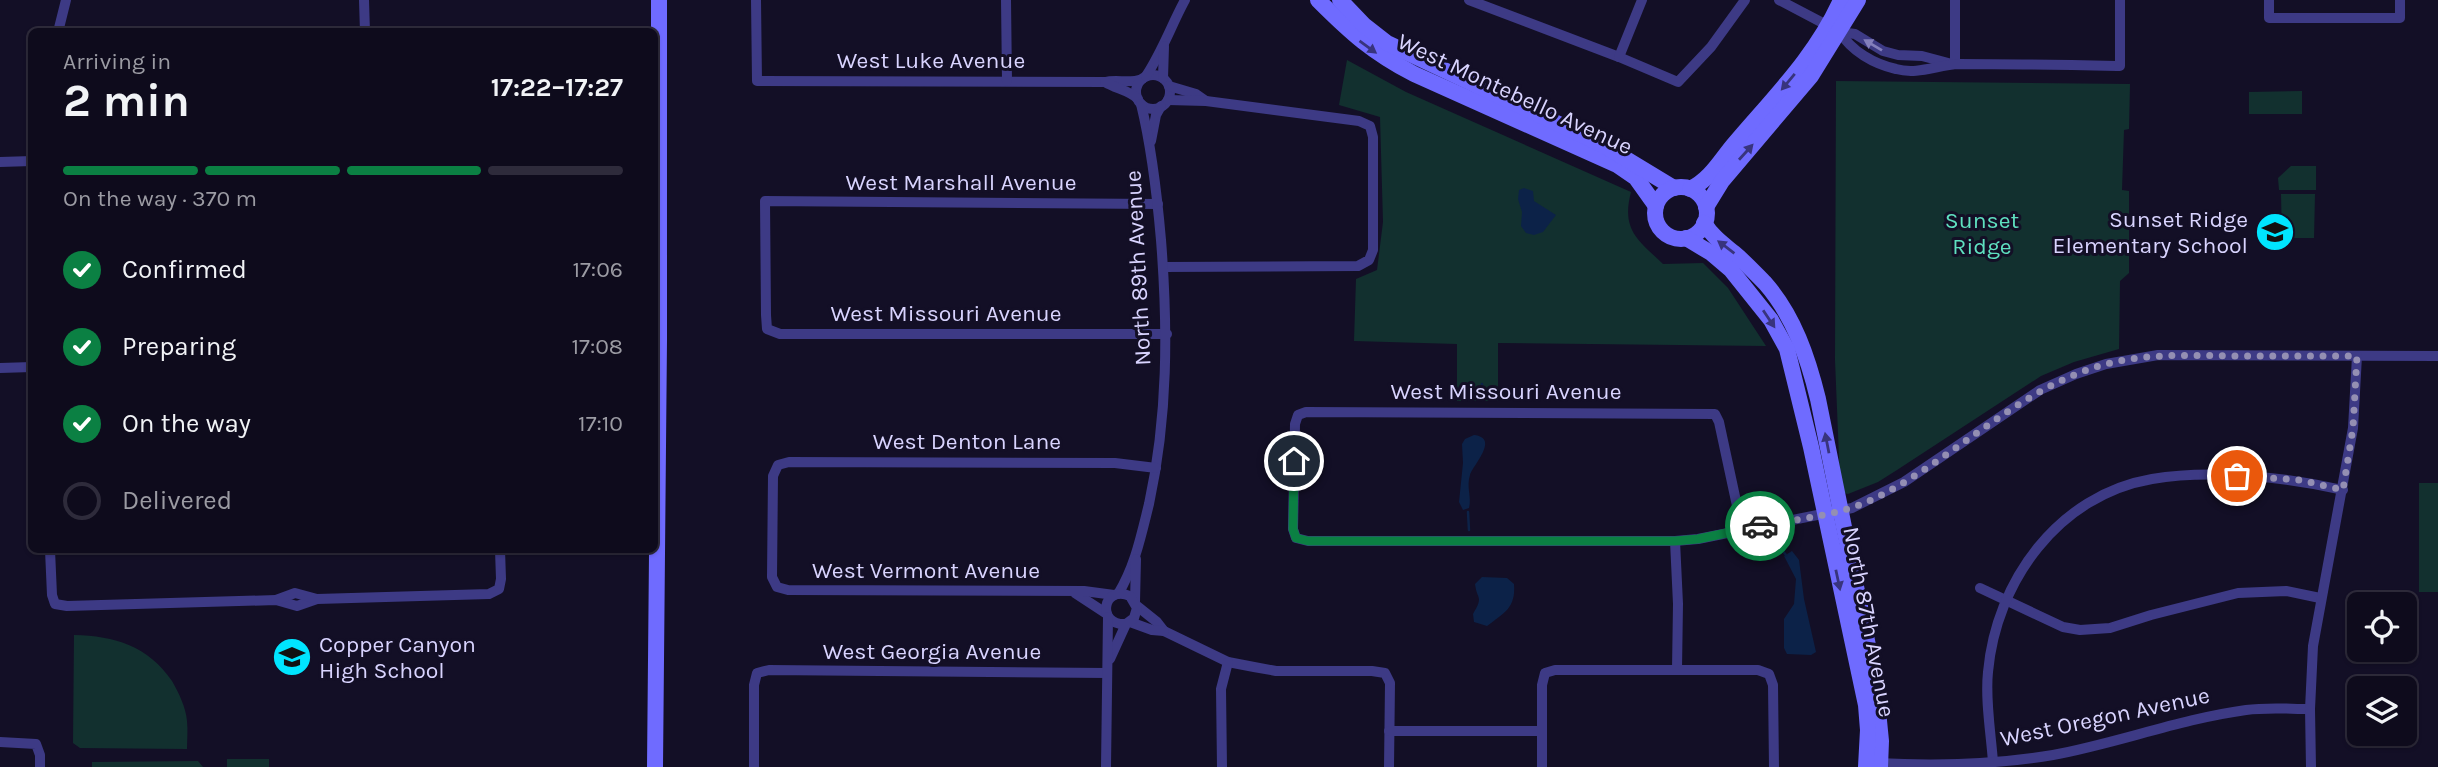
<!DOCTYPE html>
<html lang="en">
<head>
<meta charset="utf-8">
<style>
  body { margin:0; font-family:Karla,sans-serif; background:#171425; color:#f1f3f6; height:100vh; display:flex; flex-direction:column; font-size:26px; white-space:nowrap }
  * { box-sizing:border-box; margin:0 }
  p { font-size:23px; color:#9b9ba3 }
  .icon { flex:none; width:38px; height:38px; fill:none; stroke:currentColor; stroke-width:2; stroke-linecap:round; stroke-linejoin:round }
  .map { position:relative; flex:1; overflow:hidden }
  .sheet { position:absolute; left:28px; top:28px; width:630px; height:525px; display:flex; flex-direction:column; background:#0e0b1c; border-radius:10px; box-shadow:0 2px 5px #0004,0 0 0 2px #2e2b3b }
  .sheet>* { flex:none }
  .tools { position:absolute; left:2347px; top:592px; display:grid; gap:14px }
  .tools a { display:grid; place-items:center; width:70px; height:70px; border-radius:10px; background:#0e0b1c; box-shadow:0 2px 5px #0004,0 0 0 2px #2e2b3b; font-size:35px }
  .pin { position:absolute; display:grid; place-items:center; width:60px; height:60px; color:#fff; margin:-30px; border:4px solid #fff; border-radius:50%; box-shadow:0 2px 7px #0007 }
  .courier { position:absolute; display:grid; place-items:center; width:70px; height:70px; margin:-35px; border:5px solid #0b8043; border-radius:50%; background:#fff; color:#222; box-shadow:0 2px 9px #0007 }
  .head em { font-style:normal; font-weight:700 }
  .head div { display:flex; flex-direction:column-reverse }
  .head { display:flex; align-items:center; justify-content:space-between; height:119px; padding:0 35px }
  h1 { font-size:46px; font-weight:700; line-height:52px }
  .bar { display:grid; grid-template-columns:repeat(4,1fr); gap:10px 7px; align-content:center; height:84px; padding:0 35px }
  .bar i { height:9px; border-radius:5px; background:#2e2b3b }
  .bar .active { background:#0b8043 }
  .bar p { grid-column:span 4 }
  ol { padding:0 35px; list-style:none }
  li { display:flex; align-items:center; gap:21px; height:77px }
  li p { margin-inline-start:auto }
  li .icon { padding:7px; border-radius:50%; background:#0b8043; color:#fff; stroke-width:4 }
  li:last-child { color:#9b9ba3 }
  li i { width:38px; height:38px; border:4px solid #2e2b3b; border-radius:50% }
  .map>svg:first-child { display:block }
</style>
</head>
<body>
<div class="map">
<svg width="2438" height="767" viewBox="0 0 2438 767">
  <rect width="100%" height="100%" fill="#130f26"/>
  <g fill="#12302f">
    <path d="M 1347,60 L 1406,92 L 1631,192 C 1621,230 1638,240 1663,264 L 1703,263 L 1728,288 L 1766,346 L 1498,343 L 1498,401 L 1457,401 L 1457,344 L 1354,341 L 1356,279 L 1377,270 L 1383,222 L 1380,117 L 1339,105 Z"/>
    <path d="M 1836,81 L 2130,84 L 2129,129 L 2124,130 L 2122,190 L 2129,191 L 2129,273 L 2120,281 L 2119,349 L 2074,362 L 2041,376 L 1897,470 L 1878,482 L 1848,494 L 1844,493 L 1840,482 L 1835,360 Z"/>
    <path d="M 2302,91 L 2302,114 L 2249,114 L 2249,92 Z"/>
    <path d="M 2291,166 L 2316,166 L 2316,190 L 2279,190 L 2278,178 Z"/>
    <path d="M 2281,194 L 2315,194 L 2314,238 L 2282,238 Z"/>
    <rect x="2419" y="483" width="19" height="109"/>
    <path d="M 74,635 C 115,636 148,646 172,681 C 179,693 186,708 187,721 C 188,730 187,740 187,749 L 80,748 L 73,743 Z"/>
    <rect x="227" y="759" width="42" height="8"/>
    <path d="M 198,761 L 203,767 L 92,767 L 92,762 Z"/>
  </g>
  <g fill="#0c2248">
    <path d="M 1524,188 L 1533,191 L 1534,201 L 1556,215 L 1543,232 L 1534,235 L 1526,233 L 1521,226 L 1522,212 L 1518,199 L 1519,190 Z"/>
    <path d="M 1474,435 C 1500,438 1473,465 1470,475 C 1466,487 1472,497 1469,508 L 1463,510 L 1459,502 L 1463,463 L 1462,444 L 1465,439 Z"/>
    <path d="M 1792,551 L 1799,560 L 1804,599 L 1816,652 L 1811,655 L 1787,654 L 1784,648 L 1784,619 L 1794,604 L 1796,579 L 1784,556 Z"/>
    <path d="M 1482,577 L 1507,578 L 1514,584 C 1516,608 1504,613 1487,626 L 1474,622 L 1473,614 C 1484,596 1477,600 1475,584 Z"/>
  </g>
  <g fill="none" stroke-linecap="round" stroke-linejoin="round">
    <g stroke="#0c2248" stroke-width="2.5">
      <path d="M 1482,384 L 1482,400"/>
      <path d="M 1468,512 L 1469,530"/>
      <path d="M 1772,535 L 1773,539 L 1786,555"/>
    </g>
    <g stroke="#3d3a85" stroke-width="10">
      <path d="M 364,0 L 365,32"/>
      <path d="M 756,0 L 757,81 L 1105,82 C 1117,79 1130,84 1142,79"/>
      <path d="M 1006,0 L 1007,81"/>
      <path d="M 1469,0 L 1619,57 L 1678,82 L 1711,47 L 1745,0"/>
      <path d="M 1779,0 L 1840,32 L 1855,34 L 1883,51 L 1898,55 L 1922,56 L 1952,64"/>
      <path d="M 1955,0 L 1955,64"/>
      <path d="M 2269,0 L 2269,18 L 2400,18 L 2400,0"/>
      <path d="M 58,32 L 66,0"/>
      <path d="M 1840,32 C 1851,51 1874,64 1896,69 C 1918,75 1937,65 1959,64 C 2013,64 2066,65 2120,66 L 2120,0"/>
      <path d="M 1619,57 L 1642,0"/>
      <circle cx="1153" cy="92" r="17"/>
      <path d="M 1146,76 C 1162,52 1171,26 1185,0"/>
      <path d="M 1163,78 L 1164,46"/>
      <path d="M 1105,82 C 1116,89 1129,90 1138,99"/>
      <path d="M 1169,86 L 1196,94 L 1206,101"/>
      <path d="M 1151,141 L 1156,115 L 1161,106"/>
      <path d="M 0,162 L 32,161"/>
      <path d="M 1158,204 L 765,201 L 766,315 L 767,329 L 780,334 L 1167,334"/>
      <path d="M 1163,267 L 1358,266 L 1369,260 L 1373,250 L 1373,137 L 1370,126 L 1359,121 L 1206,101 L 1168,100"/>
      <path d="M 0,368 L 32,367"/>
      <path d="M 1742,529 L 1719,422 L 1715,414 L 1306,412 L 1298,415 L 1295,424 L 1293,529 L 1296,538 L 1308,541 L 1675,541 L 1698,539 L 1852,508 L 1904,482 L 2040,390 L 2076,374 L 2106,364 L 2158,355 L 2438,356"/>
      <path d="M 1675,541 L 1678,604 L 1677,669"/>
      <path d="M 50,550 L 52,595 L 55,604 L 67,606 L 276,600 L 297,606 L 317,599"/>
      <path d="M 1980,588 L 2063,627 L 2080,630 L 2110,628 L 2151,615 L 2238,593 L 2286,591 L 2320,598"/>
      <path d="M 1075,593 L 1107,614"/>
      <path d="M 1118,594 C 1135,566 1141,536 1149,504 C 1168,416 1168,329 1161,240 C 1157,194 1152,149 1141,104"/>
      <path d="M 1114,595 L 1084,591 L 788,590 L 777,587 L 772,577 L 773,476 L 778,465 L 789,462 L 1115,463 L 1156,468"/>
      <path d="M 276,600 L 295,593 L 317,599 L 489,594 L 499,589 L 501,579 L 500,550"/>
      <path d="M 1135,602 L 1136,559"/>
      <path d="M 1137,606 L 1157,622 L 1164,631 L 1228,662 L 1254,667 L 1276,671 L 1372,671 L 1385,673 L 1390,683 L 1389,767"/>
      <path d="M 1130,622 L 1152,630 L 1164,631"/>
      <path d="M 1110,659 L 1126,624 L 1134,618 L 1137,608 L 1130,596 C 1102,584 1096,626 1126,624"/>
      <path d="M 1389,731 L 1542,731"/>
      <path d="M 0,742 L 36,744 L 40,755 L 40,767"/>
      <path d="M 1993,762 C 1991,734 1985,700 1988,672 C 1996,582 2058,495 2152,479 C 2210,469 2286,477 2343,490"/>
      <path d="M 1877,763 C 1936,766 1994,765 2053,755 C 2118,743 2180,719 2246,710 C 2267,707 2289,709 2310,709"/>
      <path d="M 754,767 L 754,685 L 757,673 L 769,670 L 1107,673"/>
      <path d="M 1106,767 L 1108,617"/>
      <path d="M 1222,767 L 1221,689 L 1228,662"/>
      <path d="M 1542,767 L 1542,685 L 1545,673 L 1555,670 L 1758,670 L 1769,674 L 1773,685 L 1774,767"/>
      <path d="M 2311,767 L 2310,709 L 2313,646 L 2353,428 L 2357,356"/>
    </g>
    <g stroke="#6f6bff" stroke-width="16">
      <path d="M 1318,0 C 1351,33 1372,52 1414,74 L 1617,165 L 1636,178 L 1656,206"/>
      <path d="M 1340,0 L 1364,25 L 1387,43 L 1603,145 L 1674,188"/>
      <circle cx="1681" cy="213" r="26"/>
      <path d="M 1690,189 C 1711,179 1721,159 1735,143 C 1774,97 1816,56 1841,0"/>
      <path d="M 1706,207 L 1722,181 L 1811,76 L 1858,0"/>
      <path d="M 1704,223 C 1713,237 1722,243 1734,253 C 1745,262 1755,273 1765,283 C 1794,316 1808,358 1818,399 L 1875,680 L 1881,741 L 1880,767"/>
      <path d="M 1686,238 L 1711,253 L 1731,270 L 1771,320 L 1787,349 L 1811,447 L 1866,705 L 1868,730 L 1866,767"/>
      <path d="M 655,767 L 659,340 L 659,0"/>
    </g>
  </g>
  <defs><path id="oneway-solid" d="M-6-.8H1V-3.2L6.5 0L1 3.2V.8H-6Z" transform="scale(1.75)"/></defs>
  <use fill="#837fbc" href="#oneway-solid" transform="translate(1873 45) rotate(-149)"/>
  <g fill="#38347d">
    <use href="#oneway-solid" transform="translate(1368 47) rotate(36)"/>
    <use href="#oneway-solid" transform="translate(1788 82) rotate(130)"/>
    <use href="#oneway-solid" transform="translate(1746 152) rotate(-48)"/>
    <use href="#oneway-solid" transform="translate(1726 247) rotate(-143)"/>
    <use href="#oneway-solid" transform="translate(1769 319) rotate(56)"/>
    <use href="#oneway-solid" transform="translate(1827 443) rotate(-101)"/>
    <use href="#oneway-solid" transform="translate(1838 580) rotate(78)"/>
  </g>
  <g fill="none" stroke-linecap="round" stroke-linejoin="round">
    <path stroke="#948fb3" stroke-width="7" stroke-dasharray="0 12.6" d="M 1760,526 C 1796,519 1836,516 1869,501 C 1947,465 2006,399 2087,370 C 2133,353 2181,355 2229,356 C 2272,356 2314,356 2357,356 L 2353,428 L 2343,490 L 2300,480 L 2237,476"/>
    <path stroke="#0b8043" stroke-width="9" d="M 1294,461 L 1293,529 L 1296,538 L 1308,541 L 1675,541 L 1698,539 L 1760,526"/>
  </g>
  <defs>
    <g id="school-disc" transform="scale(2.0125)"><circle r="9.5" fill="#00e5ff" stroke="#130f26"/><path d="M0-5L7-2L0 1L-7-2ZM-4 1L0 2.5L4 1V4Q0 6-4 4Z" fill="#111"/></g>
  </defs>
  <g fill-rule="evenodd">
    <use href="#school-disc" x="2275" y="232"/>
    <use href="#school-disc" x="292" y="657"/>
  </g>
  <g text-anchor="middle" dominant-baseline="central" stroke-width="6" stroke-linejoin="round" paint-order="stroke">
    <g font-size="23" fill="#d9d4ff" stroke="#130f26">
      <text x="931" y="60">West Luke Avenue</text>
      <text transform="translate(1515 94) rotate(25)">West Montebello Avenue</text>
      <text x="961" y="182">West Marshall Avenue</text>
      <text transform="translate(1138 268) rotate(-93)">North 89th Avenue</text>
      <text x="946" y="313">West Missouri Avenue</text>
      <text x="1506" y="391">West Missouri Avenue</text>
      <text x="967" y="441">West Denton Lane</text>
      <text x="926" y="570">West Vermont Avenue</text>
      <text transform="translate(1869 622) rotate(79)">North 87th Avenue</text>
      <text x="932" y="651">West Georgia Avenue</text>
      <text transform="translate(2105 717) rotate(-12)">West Oregon Avenue</text>
    </g>
    <g font-size="23" fill="#d9d4ff" stroke="#130f26" text-anchor="end">
      <text x="2248" y="219">Sunset Ridge<tspan x="2248" dy="26">Elementary School</tspan></text>
      <text x="319" y="644" text-anchor="start">Copper Canyon<tspan x="319" dy="26">High School</tspan></text>
    </g>
    <g font-size="23" fill="#5fe0c0" stroke="#130f26">
      <text x="1982" y="220">Sunset<tspan x="1982" dy="26">Ridge</tspan></text>
    </g>
  </g>
</svg>
<div class="tools">
<a><svg class="icon" aria-label="locate" viewBox="0 0 24 24"><circle cx="12" cy="12" r="6"/><path d="M12 2v4M12 18v4M2 12h4M18 12h4"/></svg></a>
<a><svg class="icon" aria-label="layers" viewBox="0 0 24 24"><path d="M12 4l9 5-9 5-9-5zM3 14l9 5 9-5"/></svg></a>
</div>
<div class="pin" style="left:2237px;top:476px;background:#ea580c"><svg class="icon" aria-label="bag" viewBox="0 0 24 24"><path d="M5 8h14l-1 12H6zM9 8a3 3 0 0 1 6 0"/></svg></div>
<div class="pin" style="left:1294px;top:461px;background:#1f2937"><svg class="icon" aria-label="home" viewBox="0 0 24 24"><path d="M3 11l9-7 9 7M6 9v11h12V9"/></svg></div>
<div class="courier" style="left:1760px;top:526px"><svg class="icon" aria-label="car" viewBox="0 0 24 24"><path d="M5 17H2v-5l4-1 3-4h7l3 4 3 1v5h-3M9 17h6M6 11h13"/><circle cx="7" cy="17" r="2"/><circle cx="17" cy="17" r="2"/></svg></div>
<section class="sheet">
<div class="head"><div><h1>2 min</h1><p>Arriving in</p></div><em>17:22–17:27</em></div>
<div class="bar"><i class="active"></i><i class="active"></i><i class="active"></i><i></i><p>On the way · 370 m</p></div>
<ol>
<li><svg class="icon" aria-label="check" viewBox="0 0 24 24"><path d="M5 12l5 5 9-10"/></svg>Confirmed<p>17:06</p></li>
<li><svg class="icon" aria-label="check" viewBox="0 0 24 24"><path d="M5 12l5 5 9-10"/></svg>Preparing<p>17:08</p></li>
<li><svg class="icon" aria-label="check" viewBox="0 0 24 24"><path d="M5 12l5 5 9-10"/></svg>On the way<p>17:10</p></li>
<li><i></i>Delivered</li>
</ol>
</section>
</div>
</body>
</html>
